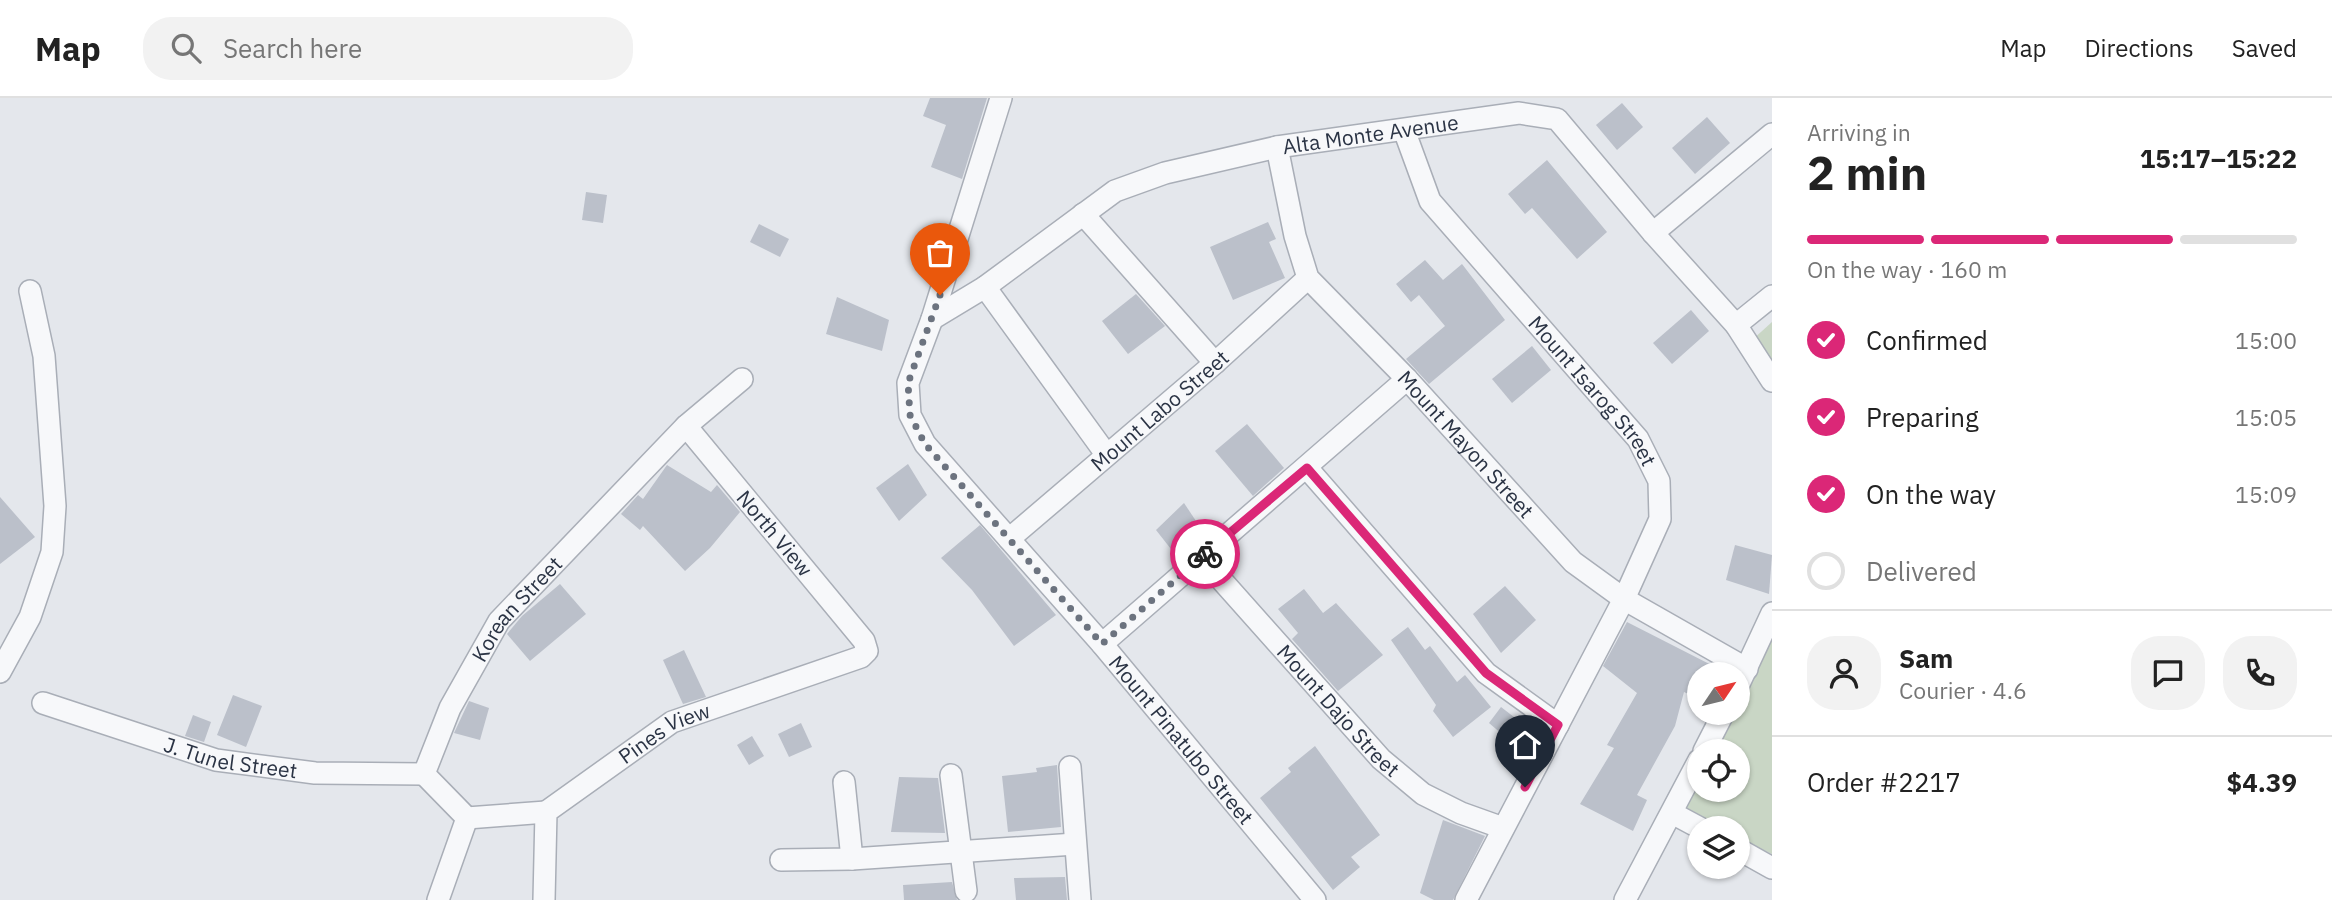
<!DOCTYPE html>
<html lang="en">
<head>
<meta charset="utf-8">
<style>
  body { margin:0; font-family:"IBM Plex Sans",sans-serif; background:#f2f2f2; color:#222; height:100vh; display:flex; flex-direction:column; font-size:26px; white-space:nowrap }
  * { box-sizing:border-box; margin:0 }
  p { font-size:23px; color:#767676 }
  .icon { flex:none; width:38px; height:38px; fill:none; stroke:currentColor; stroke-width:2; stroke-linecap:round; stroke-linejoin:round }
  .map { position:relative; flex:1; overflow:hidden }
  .drawer { display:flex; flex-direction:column; background:#fff; width:560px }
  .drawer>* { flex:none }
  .needle { width:46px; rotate:55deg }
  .fabs { position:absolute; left:1687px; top:564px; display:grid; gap:14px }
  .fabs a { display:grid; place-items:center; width:63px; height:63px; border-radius:50%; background:#fff; box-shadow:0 2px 5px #0004; font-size:35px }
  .pin { position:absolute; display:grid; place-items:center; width:60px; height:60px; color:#fff; margin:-72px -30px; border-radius:50% 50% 50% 0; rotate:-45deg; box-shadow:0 0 7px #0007 }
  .pin .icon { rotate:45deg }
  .courier { position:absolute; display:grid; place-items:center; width:70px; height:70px; margin:-35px; border:5px solid #db2777; border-radius:50%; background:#fff; color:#222; box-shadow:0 2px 9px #0007 }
  .summary em { font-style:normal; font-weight:700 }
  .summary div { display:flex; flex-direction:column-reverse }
  .summary { display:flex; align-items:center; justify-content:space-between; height:119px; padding:0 35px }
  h1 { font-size:46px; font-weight:700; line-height:52px }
  .bar { display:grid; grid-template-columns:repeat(4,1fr); gap:10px 7px; align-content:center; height:84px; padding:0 35px }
  .bar i { height:9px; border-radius:5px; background:#e0e0e0 }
  .bar .current { background:#db2777 }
  .bar p { grid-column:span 4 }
  .line { display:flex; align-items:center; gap:18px; padding:0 35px; border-top:2px solid #e0e0e0 }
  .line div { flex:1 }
  .round { display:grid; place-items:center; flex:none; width:74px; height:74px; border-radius:28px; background:#f2f2f2 }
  ol { padding:0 35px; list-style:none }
  li { display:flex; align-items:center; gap:21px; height:77px }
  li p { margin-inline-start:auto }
  li .icon { padding:7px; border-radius:50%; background:#db2777; color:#fff; stroke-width:4 }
  li:last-child { color:#767676 }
  li i { width:38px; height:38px; border:4px solid #e0e0e0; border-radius:50% }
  header { display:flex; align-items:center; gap:42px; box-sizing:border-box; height:98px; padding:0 35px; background:#fff; border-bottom:2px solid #e0e0e0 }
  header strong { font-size:33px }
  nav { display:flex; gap:38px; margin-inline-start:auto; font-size:24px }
  .search { width:490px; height:63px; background:#f2f2f2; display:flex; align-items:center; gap:18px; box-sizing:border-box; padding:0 24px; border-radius:28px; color:#767676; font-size:26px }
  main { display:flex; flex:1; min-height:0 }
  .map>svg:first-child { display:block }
</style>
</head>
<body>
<header>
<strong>Map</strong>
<div class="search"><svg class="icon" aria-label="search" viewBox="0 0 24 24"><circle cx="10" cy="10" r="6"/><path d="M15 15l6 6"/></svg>Search here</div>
<nav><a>Map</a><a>Directions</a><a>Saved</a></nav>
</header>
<main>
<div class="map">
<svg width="1772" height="802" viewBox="0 0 1772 802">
  <rect width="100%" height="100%" fill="#e4e7ec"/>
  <g fill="#c9d6c5">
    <path d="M 1772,224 L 1772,273 L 1751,243 Z"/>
    <path d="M 1772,530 L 1772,756 L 1738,740 L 1738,730 L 1716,730 L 1680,713 L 1699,674 L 1699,691 L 1738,691 L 1738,653 L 1710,653 L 1729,614 L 1738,614 L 1738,598 Z"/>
  </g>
  <g fill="#bbc0ca">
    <path d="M 930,0 L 987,0 L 962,81 L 931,69 L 946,27 L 923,18 Z"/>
    <path d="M 1622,5 L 1643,29 L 1617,52 L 1596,27 Z"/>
    <path d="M 1707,19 L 1730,45 L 1695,76 L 1672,50 Z"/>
    <path d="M 1547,62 L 1607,134 L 1577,161 L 1532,110 L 1525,116 L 1508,96 Z"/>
    <path d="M 586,94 L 607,97 L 603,125 L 582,122 Z"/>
    <path d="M 1268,124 L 1276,141 L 1269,144 L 1285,180 L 1233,202 L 1210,149 Z"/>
    <path d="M 759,126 L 789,141 L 780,159 L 750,144 Z"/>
    <path d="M 1425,162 L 1443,182 L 1462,166 L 1505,222 L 1429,286 L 1406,261 L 1445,228 L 1419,197 L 1411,204 L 1396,186 Z"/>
    <path d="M 1136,196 L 1165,228 L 1128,256 L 1102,223 Z"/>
    <path d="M 837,199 L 889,222 L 882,253 L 826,236 Z"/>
    <path d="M 1691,212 L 1709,233 L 1672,266 L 1653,245 Z"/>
    <path d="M 1532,248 L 1551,272 L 1512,305 L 1492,281 Z"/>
    <path d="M 1247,326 L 1284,370 L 1253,398 L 1215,353 Z"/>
    <path d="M 908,366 L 927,397 L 899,423 L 876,390 Z"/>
    <path d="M 667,367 L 711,394 L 717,387 L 740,414 L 710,450 L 685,473 L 643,428 L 640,432 L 621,416 L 638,397 L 643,401 Z"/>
    <path d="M 0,399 L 35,439 L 0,466 Z"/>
    <path d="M 1184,405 L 1204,435 L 1178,460 L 1156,432 Z"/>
    <path d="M 980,427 L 1056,517 L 1014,548 L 972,492 L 941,460 Z"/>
    <path d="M 1735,447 L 1772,457 L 1769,496 L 1726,482 Z"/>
    <path d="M 560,486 L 586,516 L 530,563 L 507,536 L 522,518 Z"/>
    <path d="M 1505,488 L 1536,522 L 1501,555 L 1473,516 Z"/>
    <path d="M 1304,491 L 1323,515 L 1336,505 L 1383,557 L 1338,593 L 1292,541 L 1298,535 L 1278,511 Z"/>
    <path d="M 1627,524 L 1729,576 L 1699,576 L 1699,601 L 1684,594 L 1675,628 L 1637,697 L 1647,702 L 1633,733 L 1580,706 L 1614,650 L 1607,647 L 1637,595 L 1603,568 Z"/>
    <path d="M 1408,529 L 1425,552 L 1430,548 L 1457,584 L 1465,577 L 1491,609 L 1453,639 L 1433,613 L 1436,607 L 1391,542 Z"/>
    <path d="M 684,552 L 706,599 L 683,606 L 663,562 Z"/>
    <path d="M 233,597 L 262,608 L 246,649 L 217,637 Z"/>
    <path d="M 469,603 L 489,610 L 480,642 L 454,635 Z"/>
    <path d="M 1501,609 L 1523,626 L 1510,643 L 1489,625 Z"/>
    <path d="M 193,617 L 211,624 L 204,644 L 185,638 Z"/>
    <path d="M 801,625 L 812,649 L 789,659 L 778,636 Z"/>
    <path d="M 752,638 L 764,658 L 749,667 L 737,647 Z"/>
    <path d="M 1315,648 L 1380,737 L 1351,759 L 1360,769 L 1333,792 L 1260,700 L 1291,674 L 1288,670 Z"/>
    <path d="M 1057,667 L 1061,729 L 1008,734 L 1002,678 L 1037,674 L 1036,670 Z"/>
    <path d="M 899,679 L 938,680 L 945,735 L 891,734 Z"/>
    <path d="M 1443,722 L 1485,738 L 1453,802 L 1434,802 L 1420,795 Z"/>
    <path d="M 1065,779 L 1067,802 L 1016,802 L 1014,780 Z"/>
    <path d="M 952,784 L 957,802 L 904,802 L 903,787 Z"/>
  </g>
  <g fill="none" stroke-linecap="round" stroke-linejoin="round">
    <g stroke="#a9aeb7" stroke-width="24">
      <g id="minor">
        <path id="s1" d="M 1001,0 L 932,221 L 908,285 L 910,317 L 925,346 L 1102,546 L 1315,802"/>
        <path id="s2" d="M 1404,32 L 1430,103 L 1638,341 L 1659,383 L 1660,421 L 1624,501 L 1466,802"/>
        <path id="s3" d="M 1277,49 L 1295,138 L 1308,180 L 1407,281 L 1573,464 L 1624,501 L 1747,571"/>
        <path d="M 1083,116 L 1215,265"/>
        <path d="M 1653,135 L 1772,36"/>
        <path d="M 985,189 L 1106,356"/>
        <path id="s4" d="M 932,221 L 985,189 L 1115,93 L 1165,75 L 1277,49 L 1519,15 L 1557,21 L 1653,135 L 1736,227 L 1772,283"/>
        <path d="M 1736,227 L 1772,198"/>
        <path d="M 1307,370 L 1486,575 L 1558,627"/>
        <path id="s5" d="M 1009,441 L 1215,265 L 1308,180"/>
        <path id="s6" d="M 1201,459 L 1381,661 L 1423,696 L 1461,715 L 1503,730"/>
        <path d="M 1102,546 L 1407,281"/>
        <path d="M 0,574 L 30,519 L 52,454 L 55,408 L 44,258 L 30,193"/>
        <path d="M 1738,588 L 1772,515"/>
        <path id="s7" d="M 43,605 L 216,662 L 315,675 L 424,676"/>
        <path d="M 1704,653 L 1724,614"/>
        <path d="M 1070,669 L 1080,802"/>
        <path id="s8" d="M 424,676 L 450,610 L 499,523 L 686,328 L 742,281"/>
        <path d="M 424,676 L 467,720"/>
        <path d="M 951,677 L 966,793"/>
        <path d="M 844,684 L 852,761"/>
        <path d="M 1672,715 L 1700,730"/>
        <path d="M 467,720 L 546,714"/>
        <path d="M 1738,751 L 1772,770"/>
        <path d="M 781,762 L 852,761 L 1075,746"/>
        <path d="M 438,802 L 467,720"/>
        <path id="s9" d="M 544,802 L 546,714 L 672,624 L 861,559 L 867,553 L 864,543 L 686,328"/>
        <path d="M 1625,802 L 1699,662"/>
      </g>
    </g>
    <use href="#minor" stroke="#f7f8fa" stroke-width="21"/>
  </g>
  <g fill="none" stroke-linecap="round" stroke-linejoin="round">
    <path stroke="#6c737f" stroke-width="7" stroke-dasharray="0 12.6" d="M 940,197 L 908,285 L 910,317 L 925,346 L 1102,546 L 1205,456"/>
    <path stroke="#db2777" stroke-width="9" d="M 1205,456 L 1307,370 L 1486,575 L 1558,627 L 1525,689"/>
  </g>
  <g text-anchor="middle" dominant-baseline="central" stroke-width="5" stroke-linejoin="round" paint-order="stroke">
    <g font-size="21" fill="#2b3445" stroke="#f4f6f9">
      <text stroke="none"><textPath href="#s4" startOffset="486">Alta Monte Avenue</textPath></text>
      <text stroke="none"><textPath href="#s2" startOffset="326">Mount Isarog Street</textPath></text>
      <text stroke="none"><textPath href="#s5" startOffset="198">Mount Labo Street</textPath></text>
      <text stroke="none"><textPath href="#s3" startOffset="364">Mount Mayon Street</textPath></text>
      <text transform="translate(775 435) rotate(50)">North View</text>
      <text stroke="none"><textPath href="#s8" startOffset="191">Korean Street</textPath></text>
      <text stroke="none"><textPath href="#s6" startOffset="206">Mount Dajo Street</textPath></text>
      <text stroke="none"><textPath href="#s9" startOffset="231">Pines View</textPath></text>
      <text stroke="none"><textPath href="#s1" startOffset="756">Mount Pinatubo Street</textPath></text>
      <text stroke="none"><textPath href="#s7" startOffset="196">J. Tunel Street</textPath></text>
    </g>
  </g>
</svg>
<div class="fabs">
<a><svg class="needle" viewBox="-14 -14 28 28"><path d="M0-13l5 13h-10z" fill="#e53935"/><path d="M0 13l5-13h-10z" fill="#767676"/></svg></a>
<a><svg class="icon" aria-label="locate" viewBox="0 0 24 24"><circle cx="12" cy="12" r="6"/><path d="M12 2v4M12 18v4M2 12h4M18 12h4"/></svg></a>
<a><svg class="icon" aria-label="layers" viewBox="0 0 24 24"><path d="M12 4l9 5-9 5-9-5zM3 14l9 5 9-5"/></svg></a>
</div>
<div class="pin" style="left:940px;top:197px;background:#ea580c"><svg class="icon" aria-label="bag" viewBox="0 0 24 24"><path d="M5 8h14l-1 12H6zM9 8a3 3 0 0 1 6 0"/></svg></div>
<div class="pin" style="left:1525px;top:689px;background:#1f2937"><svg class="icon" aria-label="home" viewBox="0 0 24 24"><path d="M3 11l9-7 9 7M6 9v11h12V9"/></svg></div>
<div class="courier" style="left:1205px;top:456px"><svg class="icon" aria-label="bike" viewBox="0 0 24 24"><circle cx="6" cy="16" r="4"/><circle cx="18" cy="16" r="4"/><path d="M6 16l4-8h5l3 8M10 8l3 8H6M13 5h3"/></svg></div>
</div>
<section class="drawer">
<div class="summary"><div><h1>2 min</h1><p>Arriving in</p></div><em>15:17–15:22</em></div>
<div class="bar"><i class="current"></i><i class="current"></i><i class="current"></i><i></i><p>On the way · 160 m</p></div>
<ol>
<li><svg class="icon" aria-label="check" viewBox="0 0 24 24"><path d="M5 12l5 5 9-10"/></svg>Confirmed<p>15:00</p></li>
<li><svg class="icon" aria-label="check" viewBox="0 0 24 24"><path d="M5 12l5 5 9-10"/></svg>Preparing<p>15:05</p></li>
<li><svg class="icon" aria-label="check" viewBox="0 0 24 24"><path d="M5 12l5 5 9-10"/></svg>On the way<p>15:09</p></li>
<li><i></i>Delivered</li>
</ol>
<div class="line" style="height:126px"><a class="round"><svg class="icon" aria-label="person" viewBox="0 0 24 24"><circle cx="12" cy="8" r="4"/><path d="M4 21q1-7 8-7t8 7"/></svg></a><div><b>Sam</b><p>Courier · 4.6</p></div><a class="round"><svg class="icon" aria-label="chat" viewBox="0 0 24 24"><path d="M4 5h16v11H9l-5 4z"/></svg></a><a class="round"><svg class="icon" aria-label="phone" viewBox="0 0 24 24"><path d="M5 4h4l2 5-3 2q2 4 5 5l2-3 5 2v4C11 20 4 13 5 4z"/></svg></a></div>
<div class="line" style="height:91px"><div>Order #2217</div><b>$4.39</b></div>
</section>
</main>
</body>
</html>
